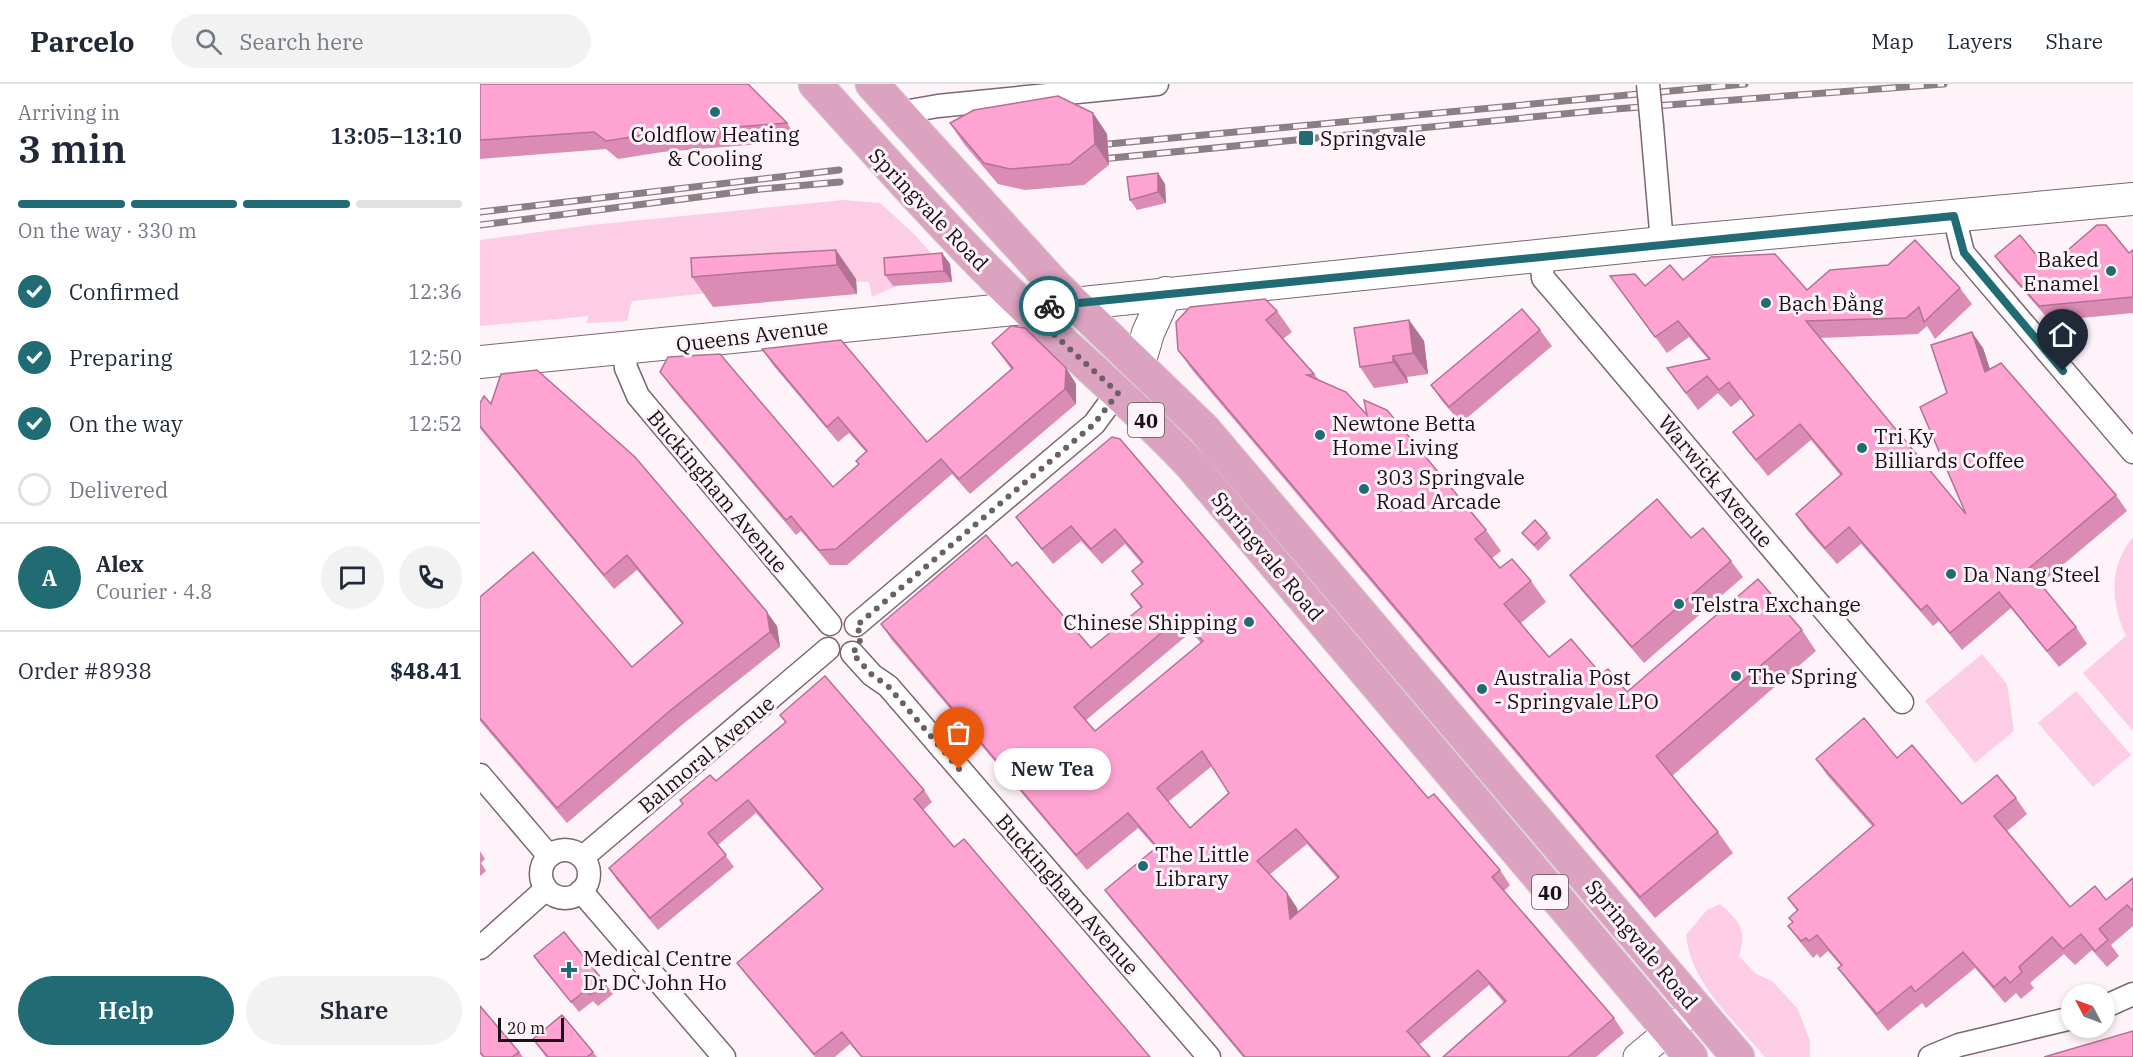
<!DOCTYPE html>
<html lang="en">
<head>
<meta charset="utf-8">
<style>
  body { margin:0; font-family:"IBM Plex Serif",serif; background:#f2f2f3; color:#1f2937; height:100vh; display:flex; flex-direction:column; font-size:22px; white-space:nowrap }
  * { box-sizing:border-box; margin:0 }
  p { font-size:20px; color:#747a83 }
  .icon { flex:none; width:33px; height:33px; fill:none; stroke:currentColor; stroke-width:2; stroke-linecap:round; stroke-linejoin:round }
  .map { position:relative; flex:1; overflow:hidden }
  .panel { display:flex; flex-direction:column; background:#fff; width:480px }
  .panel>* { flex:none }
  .needle { width:39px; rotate:311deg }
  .fabs { position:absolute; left:1581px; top:900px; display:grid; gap:12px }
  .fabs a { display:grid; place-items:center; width:54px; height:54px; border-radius:50%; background:#fff; box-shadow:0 3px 9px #0003; font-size:30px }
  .scale { position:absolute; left:18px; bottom:15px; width:66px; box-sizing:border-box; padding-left:6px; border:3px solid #1a1116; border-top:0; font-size:16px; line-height:21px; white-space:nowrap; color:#1a1116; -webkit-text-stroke:4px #fef3f8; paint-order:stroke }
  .pin { position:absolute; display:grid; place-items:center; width:51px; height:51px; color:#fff; margin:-62px -26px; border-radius:50% 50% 50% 0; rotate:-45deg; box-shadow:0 0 6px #0007 }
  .pin .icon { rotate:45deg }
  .courier { position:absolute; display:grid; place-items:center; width:60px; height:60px; margin:-30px; border:4px solid #216c74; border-radius:50%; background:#fff; color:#222; box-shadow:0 2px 8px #0007 }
  .bubble { position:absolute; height:42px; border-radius:21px; background:#fff; box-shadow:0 3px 9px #0003; font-size:20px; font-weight:600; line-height:42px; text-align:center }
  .overview em { font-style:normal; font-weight:600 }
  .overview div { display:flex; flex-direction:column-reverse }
  .overview { display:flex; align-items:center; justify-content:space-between; height:102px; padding:0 18px }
  h1 { font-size:39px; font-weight:600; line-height:45px }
  .bar { display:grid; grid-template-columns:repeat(4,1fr); gap:9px 6px; align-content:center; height:72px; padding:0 18px }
  .bar i { height:8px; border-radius:4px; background:#e0e1e3 }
  .bar .current { background:#216c74 }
  .bar p { grid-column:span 4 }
  .line { display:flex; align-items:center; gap:15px; padding:0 18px; border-top:2px solid #e0e1e3 }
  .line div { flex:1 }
  .round { display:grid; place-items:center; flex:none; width:63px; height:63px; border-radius:32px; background:#f2f2f3 }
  ol { padding:0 18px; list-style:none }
  li { display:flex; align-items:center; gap:18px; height:66px }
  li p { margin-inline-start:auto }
  li .icon { padding:6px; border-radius:50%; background:#216c74; color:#fff; stroke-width:4 }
  li:last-child { color:#747a83 }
  li i { width:33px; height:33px; border:3px solid #e0e1e3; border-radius:50% }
  .button { display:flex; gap:12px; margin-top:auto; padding:12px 18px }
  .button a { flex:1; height:69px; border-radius:36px; background:#216c74; color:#fff; font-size:24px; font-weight:600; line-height:69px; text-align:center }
  .button a+a { background:#f2f2f3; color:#1f2937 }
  header { display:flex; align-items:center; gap:36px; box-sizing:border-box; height:84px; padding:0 30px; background:#fff; border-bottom:2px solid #e0e1e3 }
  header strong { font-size:28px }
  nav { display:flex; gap:33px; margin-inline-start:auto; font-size:21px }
  .search { width:420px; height:54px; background:#f2f2f3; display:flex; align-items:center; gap:15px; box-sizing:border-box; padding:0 21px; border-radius:33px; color:#747a83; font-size:22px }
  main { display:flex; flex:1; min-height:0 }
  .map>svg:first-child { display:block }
</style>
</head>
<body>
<header>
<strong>Parcelo</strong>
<div class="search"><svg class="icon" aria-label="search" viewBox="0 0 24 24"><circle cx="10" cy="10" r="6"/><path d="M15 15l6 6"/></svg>Search here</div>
<nav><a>Map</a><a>Layers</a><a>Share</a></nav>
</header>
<main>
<section class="panel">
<div class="overview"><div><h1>3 min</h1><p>Arriving in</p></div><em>13:05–13:10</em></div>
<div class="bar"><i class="current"></i><i class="current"></i><i class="current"></i><i></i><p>On the way · 330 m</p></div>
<ol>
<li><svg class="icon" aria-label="check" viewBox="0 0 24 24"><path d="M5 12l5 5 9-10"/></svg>Confirmed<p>12:36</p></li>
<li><svg class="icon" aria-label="check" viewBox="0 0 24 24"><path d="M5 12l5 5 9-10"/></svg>Preparing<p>12:50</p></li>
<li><svg class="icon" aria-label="check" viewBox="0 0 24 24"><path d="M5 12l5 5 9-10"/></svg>On the way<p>12:52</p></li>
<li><i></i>Delivered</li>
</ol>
<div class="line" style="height:108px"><b class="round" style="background:#216c74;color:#fff">A</b><div><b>Alex</b><p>Courier · 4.8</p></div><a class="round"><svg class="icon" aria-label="chat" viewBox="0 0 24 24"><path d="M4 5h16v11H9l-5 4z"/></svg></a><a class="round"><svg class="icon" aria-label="phone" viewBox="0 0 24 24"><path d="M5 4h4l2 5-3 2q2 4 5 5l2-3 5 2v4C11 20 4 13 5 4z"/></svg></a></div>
<div class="line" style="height:78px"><div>Order #8938</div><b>$48.41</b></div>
<div class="button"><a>Help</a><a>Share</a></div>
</section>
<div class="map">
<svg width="1653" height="973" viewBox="0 0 1653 973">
  <rect width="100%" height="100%" fill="#fef3f8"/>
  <g fill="#fdcde5">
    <path d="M 364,116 L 400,119 L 433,149 L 462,181 L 392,213 L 389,198 L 345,197 L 152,217 L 147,237 L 106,239 L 109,232 L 0,242 L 0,156 L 111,141 Z"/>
    <path d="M 1653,453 L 1653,647 L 1603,589 L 1646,552 C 1631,518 1628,484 1653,453 Z"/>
    <path d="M 1502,570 L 1527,600 L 1534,647 L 1495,679 L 1445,617 Z"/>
    <path d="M 1596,607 L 1651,671 L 1613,703 L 1558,639 Z"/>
    <path d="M 1240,820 C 1260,837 1267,846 1259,872 L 1276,890 L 1292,897 L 1318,925 L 1330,957 L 1330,973 L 1285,973 C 1255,937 1211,900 1206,851 L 1227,826 Z"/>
  </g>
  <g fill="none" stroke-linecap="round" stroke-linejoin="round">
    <g stroke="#7d6571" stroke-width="25">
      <g id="minor">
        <path d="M 418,29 L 458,22 L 677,0"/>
        <path d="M 1172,42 L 1182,159"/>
        <path d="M 1474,132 L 1483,169 L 1653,368"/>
        <path d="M 1061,173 L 1063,194 L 1076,209 L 1422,618"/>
        <path d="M 144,266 L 146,284 L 158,312 L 350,540"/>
        <path d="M 376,541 L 614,340 L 637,309"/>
        <path d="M 372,569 L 392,591 L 408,602 L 729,973"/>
        <path d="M 0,691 L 69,772"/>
        <circle cx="85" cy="790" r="24"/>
        <path d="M 103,773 L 348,565"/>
        <path d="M 101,807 L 244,973"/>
        <path d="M 0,864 L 66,805"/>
        <path d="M 1624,923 L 1653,910"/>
        <path d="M 1450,973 L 1479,961 L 1592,934"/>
      </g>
    </g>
    <g stroke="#7d6571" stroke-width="29">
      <path id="tertiary" d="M 1157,973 L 1216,924"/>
    </g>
    <g stroke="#7d6571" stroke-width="34">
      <g id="secondary">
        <path d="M 593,220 L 1182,159 L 1653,115"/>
        <path d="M 0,278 L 545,224"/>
        <path d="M 659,280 L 668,249 L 686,209"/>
      </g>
    </g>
    <g stroke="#d6d4d5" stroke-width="35">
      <g id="trunk">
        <path d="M 335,0 C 398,69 459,139 525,204 C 586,264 652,318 711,381 L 1211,973"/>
        <path d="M 392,0 L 575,201 L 724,345 L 1258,973"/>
      </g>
    </g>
    <use href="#minor" stroke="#fff" stroke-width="22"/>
    <use href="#tertiary" stroke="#fff" stroke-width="27"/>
    <use href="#secondary" stroke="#fff" stroke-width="32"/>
    <use href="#trunk" stroke="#dba3c0" stroke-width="33"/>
    <g stroke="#897f84" stroke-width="7">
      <g id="rail">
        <path d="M 618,61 L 1265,0"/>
        <path d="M 621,75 L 1135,25 L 1464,0"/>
        <path d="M 0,128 L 359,86"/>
        <path d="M 0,141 L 281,105 L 360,98"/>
      </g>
    </g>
    <use href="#rail" stroke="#fef3f8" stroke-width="4.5" stroke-dasharray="14" stroke-linecap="butt"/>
    <g stroke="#7d6571" stroke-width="25" stroke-linecap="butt">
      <path id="minor-bridge" d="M 1168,0 L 1172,42"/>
    </g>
    <use href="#minor-bridge" stroke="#fff" stroke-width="22"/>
  </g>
  <g fill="#db8cb5" fill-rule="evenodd">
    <path d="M 0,0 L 307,39 L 319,57 L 182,68 L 138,75 L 126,65 L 0,75 Z"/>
    <path d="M 613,29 L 627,50 L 629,81 L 604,101 L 545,106 L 518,100 L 484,60 L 470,39 Z"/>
    <path d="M 678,89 L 685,100 L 686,119 L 657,126 L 650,116 Z"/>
    <path d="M 356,166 L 376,195 L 377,210 L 233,223 L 212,193 Z"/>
    <path d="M 1653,166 L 1653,229 L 1570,237 L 1526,187 L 1515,172 L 1567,184 L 1649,169 Z"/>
    <path d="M 462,169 L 470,180 L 472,198 L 413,202 L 405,191 Z"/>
    <path d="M 1130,192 L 1165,202 L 1203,196 L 1327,206 L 1480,204 L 1492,220 L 1455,255 L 1447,242 L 1438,250 L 1339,254 L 1486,430 L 1467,309 L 1503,264 L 1510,285 L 1636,411 L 1647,427 L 1560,500 L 1596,543 L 1607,560 L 1579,583 L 1531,524 L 1482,566 L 1459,537 L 1453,542 L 1381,460 L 1357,480 L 1327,446 L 1316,430 L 1360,391 L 1331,356 L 1288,392 L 1265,364 L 1253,348 L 1273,331 L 1261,315 L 1251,323 L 1238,309 L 1218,326 L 1187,284 L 1228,275 L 1209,253 L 1187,269 Z"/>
    <path d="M 797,227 L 812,248 L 803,255 L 834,290 L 839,296 L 887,331 L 1006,446 L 1021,467 L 1012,474 L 1020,484 L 1051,497 L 1066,518 L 1041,539 L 1069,573 L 1121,590 L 1147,608 L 1322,546 L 1336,567 L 1192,692 L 1238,748 L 1253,769 L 1175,834 L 713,287 L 698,266 Z"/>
    <path d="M 929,236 L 944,257 L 948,290 L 927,293 L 928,299 L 894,304 L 880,283 Z"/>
    <path d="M 1060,246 L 1072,262 L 981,339 L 962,317 L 951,301 Z"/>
    <path d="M 512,259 L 586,284 L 596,300 L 596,320 L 490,410 L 472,390 L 367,481 L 350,481 L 321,447 L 316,451 L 191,303 L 180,288 L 353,403 L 379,380 L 386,368 L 369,349 L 358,358 L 293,281 L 282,265 L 447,358 L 531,285 Z"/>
    <path d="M 0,319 L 11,320 L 297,542 L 300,563 L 203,640 L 87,739 L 0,637 L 0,513 L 152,583 L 202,540 L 157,486 L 134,505 L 2,347 L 0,344 Z"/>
    <path d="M 632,353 L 948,714 L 1020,786 L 1030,801 L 1024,807 L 1134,934 L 1144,949 L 1116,973 L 963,973 L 1024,919 L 1009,901 L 939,961 L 950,973 L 763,973 L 636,821 L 625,806 L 676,764 L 658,744 L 607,786 L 411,555 L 401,540 L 532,482 L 611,564 L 661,524 L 651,510 L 662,501 L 652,487 L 661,479 L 645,460 L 622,480 L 601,457 L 573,480 L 547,448 L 536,433 ZM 711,548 L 721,559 L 615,647 L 605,637 ZM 732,682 L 749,709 L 710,744 L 688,718 ZM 827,760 L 857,794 L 818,829 L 817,824 L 807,809 L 789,791 Z"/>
    <path d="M 1042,449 L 1067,449 L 1071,454 L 1058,467 Z"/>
    <path d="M 1251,477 L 1263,493 L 1164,579 L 1102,507 L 1090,491 Z"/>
    <path d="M 300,631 L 444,706 L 452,718 L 443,726 L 474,763 L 670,973 L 381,973 L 370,960 L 355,973 L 335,973 L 266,891 L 257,879 L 342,805 L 276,729 L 238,761 L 254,783 L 178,846 L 137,796 L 129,784 L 203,721 L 236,697 L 305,638 Z"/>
    <path d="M 1417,674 L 1482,720 L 1536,714 L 1547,730 L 1527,747 L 1590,823 L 1626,816 L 1653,794 L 1653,842 L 1631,861 L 1639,872 L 1627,883 L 1612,866 L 1595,881 L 1584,870 L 1550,899 L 1554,904 L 1541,915 L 1536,909 L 1525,919 L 1495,884 L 1446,924 L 1442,919 L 1408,947 L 1370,900 L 1358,884 L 1361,882 L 1348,867 L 1340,874 L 1337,870 L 1333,874 L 1320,858 L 1308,842 L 1312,839 L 1317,827 L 1308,814 L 1393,743 L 1347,691 L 1336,675 Z"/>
    <path d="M 0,767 L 5,775 L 1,779 L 6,787 L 0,792 Z"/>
    <path d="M 54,872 L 125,899 L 133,910 L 118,922 L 113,917 L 99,928 L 62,883 Z"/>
    <path d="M 0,922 L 39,968 L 43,973 L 3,973 L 0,970 Z"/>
    <path d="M 53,955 L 113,968 L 117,973 L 66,973 Z"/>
  </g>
  <g fill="#b27294">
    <path d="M 613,29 L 627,50 L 629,81 L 615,60 Z"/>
    <path d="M 678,89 L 685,100 L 686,119 L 678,108 Z"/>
    <path d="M 356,166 L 376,195 L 377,210 L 357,181 Z"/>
    <path d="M 462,169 L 470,180 L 472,198 L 464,187 Z"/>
    <path d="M 929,236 L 944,257 L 948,290 L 933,269 Z"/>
    <path d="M 1492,248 L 1503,264 L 1516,304 L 1505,288 Z"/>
    <path d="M 913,272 L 927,293 L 928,299 L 913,278 Z"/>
    <path d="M 586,284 L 596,300 L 596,320 L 585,305 Z"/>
    <path d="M 287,528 L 297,542 L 300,563 L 290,548 Z"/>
    <path d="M 807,809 L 817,824 L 821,850 L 810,835 Z"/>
  </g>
  <g fill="#ffa3d3" stroke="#b27294" stroke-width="1.5" fill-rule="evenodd">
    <path d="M 0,0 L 268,0 L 307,39 L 170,50 L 126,57 L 114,48 L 0,56 Z"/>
    <path d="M 578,12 L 613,29 L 615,60 L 590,80 L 530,85 L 504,79 L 470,39 L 494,26 Z"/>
    <path d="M 678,89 L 678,108 L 650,116 L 647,93 Z"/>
    <path d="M 1617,141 L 1626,141 L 1649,169 L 1653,166 L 1653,213 L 1559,222 L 1515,172 L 1540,151 L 1567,184 Z"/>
    <path d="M 1435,156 L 1480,204 L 1444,238 L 1439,223 L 1426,234 L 1326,237 L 1486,430 L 1440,323 L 1467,309 L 1451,261 L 1492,248 L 1505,288 L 1521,279 L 1636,411 L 1548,485 L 1596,543 L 1567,567 L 1519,508 L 1470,549 L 1447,521 L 1441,526 L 1369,443 L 1345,464 L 1316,430 L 1362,390 L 1320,340 L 1276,376 L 1253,348 L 1274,331 L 1249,298 L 1239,306 L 1227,292 L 1206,309 L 1187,284 L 1230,275 L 1198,237 L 1175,253 L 1130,192 L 1155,190 L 1165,202 L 1190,181 L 1203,196 L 1231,173 L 1295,170 L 1327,206 L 1350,186 L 1408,181 Z"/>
    <path d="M 356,166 L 357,181 L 212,193 L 211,174 Z"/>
    <path d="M 462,169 L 464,187 L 405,191 L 404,174 Z"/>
    <path d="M 785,215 L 797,227 L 786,236 L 834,290 L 827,291 L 866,308 L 887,331 L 884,316 L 907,326 L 1006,446 L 995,455 L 1009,471 L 1020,484 L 1032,475 L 1051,497 L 1024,520 L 1069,573 L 1091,555 L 1121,590 L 1128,585 L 1147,608 L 1278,495 L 1322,546 L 1176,672 L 1238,748 L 1160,813 L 698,266 L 696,238 L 710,223 Z"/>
    <path d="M 1042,225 L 1060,246 L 969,323 L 951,301 Z"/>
    <path d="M 929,236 L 933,269 L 913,272 L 913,278 L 880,283 L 874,244 Z"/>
    <path d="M 531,242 L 545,244 L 586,284 L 585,305 L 479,395 L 461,375 L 356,465 L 339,466 L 311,432 L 306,436 L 180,288 L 188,273 L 240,270 L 353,403 L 379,380 L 376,377 L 387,367 L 358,333 L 347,343 L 282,265 L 361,256 L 447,358 L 533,284 L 512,259 Z"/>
    <path d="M 57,286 L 155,373 L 287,528 L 290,548 L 192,625 L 77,724 L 0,634 L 0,513 L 53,468 L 152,583 L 203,539 L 147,471 L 124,491 L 0,342 L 0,319 L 4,312 L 11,320 L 21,290 Z"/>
    <path d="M 632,353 L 640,355 L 948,714 L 954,710 L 993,755 L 1020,786 L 1012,793 L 1134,934 L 1088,973 L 963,973 L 1026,917 L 998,886 L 927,947 L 950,973 L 765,973 L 625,806 L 677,763 L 648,729 L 596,771 L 401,540 L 506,451 L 532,482 L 537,478 L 611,564 L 662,523 L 651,510 L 663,500 L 652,487 L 663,478 L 635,445 L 611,465 L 591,442 L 562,465 L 536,433 ZM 700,533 L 723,557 L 615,647 L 594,623 ZM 722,667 L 749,709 L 710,744 L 677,704 ZM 816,745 L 859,793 L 810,835 L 807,809 L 777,777 Z"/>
    <path d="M 1177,415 L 1211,454 L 1223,444 L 1251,477 L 1152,563 L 1090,491 Z"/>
    <path d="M 1055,436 L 1067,449 L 1054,461 L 1042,449 Z"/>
    <path d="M 345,592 L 444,706 L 434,715 L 474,763 L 484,755 L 670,973 L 382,973 L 362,948 L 334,970 L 257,879 L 343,805 L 268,716 L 228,749 L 246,771 L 170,834 L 129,784 L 203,720 L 200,716 L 230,691 L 236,697 L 306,638 L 300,631 Z"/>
    <path d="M 1384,634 L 1417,674 L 1432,661 L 1482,720 L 1517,691 L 1536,714 L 1514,732 L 1590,823 L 1615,802 L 1626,816 L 1653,794 L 1653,827 L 1647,821 L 1619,845 L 1628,856 L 1615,867 L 1601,850 L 1583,865 L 1572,853 L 1539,883 L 1542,888 L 1530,899 L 1525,893 L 1514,903 L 1483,868 L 1435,908 L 1431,902 L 1397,930 L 1358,884 L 1362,881 L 1337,851 L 1329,857 L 1326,854 L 1321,857 L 1308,842 L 1313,838 L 1309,834 L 1318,826 L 1308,814 L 1394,741 L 1336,675 Z"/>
    <path d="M 84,848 L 125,899 L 110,911 L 106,906 L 91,918 L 54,872 Z"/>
    <path d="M 0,922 L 39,968 L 32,973 L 4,973 L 0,968 Z"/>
    <path d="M 82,931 L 113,968 L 107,973 L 68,973 L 53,955 Z"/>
    <path d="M 1653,947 L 1653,973 L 1564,973 Z"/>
  </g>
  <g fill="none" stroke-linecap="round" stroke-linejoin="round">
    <path stroke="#6a6065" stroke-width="6" stroke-dasharray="0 10.8" d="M 479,685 L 408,602 L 392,591 L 372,569 C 381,561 383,552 376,542 L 614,340 L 638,309 L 545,224 L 569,222"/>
    <path stroke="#216c74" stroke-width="8" d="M 569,222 L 1474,132 L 1484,169 L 1583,287"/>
  </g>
  <g fill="#216c74" stroke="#fef3f8" stroke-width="2">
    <circle cx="235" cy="28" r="6"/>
    <rect x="818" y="46" width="16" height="16" rx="3"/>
    <circle cx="1631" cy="187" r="6"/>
    <circle cx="1286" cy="219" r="6"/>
    <circle cx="840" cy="351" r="6"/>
    <circle cx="1382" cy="364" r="6"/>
    <circle cx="884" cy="405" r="6"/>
    <circle cx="1471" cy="490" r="6"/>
    <circle cx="1199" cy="520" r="6"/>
    <circle cx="769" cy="538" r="6"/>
    <circle cx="1256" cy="592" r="6"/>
    <circle cx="1002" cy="605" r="6"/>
    <circle cx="663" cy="782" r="6"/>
    <path d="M86 877h6v6h6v6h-6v6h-6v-6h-6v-6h6z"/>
  </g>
  <g text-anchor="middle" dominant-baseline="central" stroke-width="6" stroke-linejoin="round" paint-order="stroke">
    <g fill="#fef3f8" stroke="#5e555a" stroke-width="1.5">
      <rect x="648" y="319" width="36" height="34" rx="4.5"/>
      <rect x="1052" y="791" width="36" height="34" rx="4.5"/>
    </g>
    <g font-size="20" font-weight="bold" fill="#1a1116">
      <text x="666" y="336">40</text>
      <text x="1070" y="808">40</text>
    </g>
    <g font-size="21" fill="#1a1116" stroke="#fef3f8" text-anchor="start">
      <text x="235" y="50" text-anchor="middle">Coldflow Heating<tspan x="235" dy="24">&amp; Cooling</tspan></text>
      <text x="840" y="54">Springvale</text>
      <text x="1619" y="175" text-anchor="end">Baked<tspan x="1619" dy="24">Enamel</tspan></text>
      <text x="1298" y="219">Bạch Đằng</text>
      <text x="852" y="339">Newtone Betta<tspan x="852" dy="24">Home Living</tspan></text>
      <text x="1394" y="352">Tri Ky<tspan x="1394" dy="24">Billiards Coffee</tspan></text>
      <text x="896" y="393">303 Springvale<tspan x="896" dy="24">Road Arcade</tspan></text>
      <text x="1483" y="490">Da Nang Steel</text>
      <text x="1211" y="520">Telstra Exchange</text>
      <text x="757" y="538" text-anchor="end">Chinese Shipping</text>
      <text x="1268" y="592">The Spring</text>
      <text x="1014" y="593">Australia Post<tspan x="1014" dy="24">- Springvale LPO</tspan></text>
      <text x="675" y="770">The Little<tspan x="675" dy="24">Library</tspan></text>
      <text x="103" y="874">Medical Centre<tspan x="103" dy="24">Dr DC John Ho</tspan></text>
    </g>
    <g font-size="21" fill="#1a1116" stroke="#fef3f8">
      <text transform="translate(449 125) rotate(46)">Springvale Road</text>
      <text transform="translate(272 251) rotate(-7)">Queens Avenue</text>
      <text transform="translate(1236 397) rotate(50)">Warwick Avenue</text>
      <text transform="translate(238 407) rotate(50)">Buckingham Avenue</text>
      <text transform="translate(788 472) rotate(50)">Springvale Road</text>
      <text transform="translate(226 670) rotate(-40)">Balmoral Avenue</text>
      <text transform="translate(588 810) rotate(49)">Buckingham Avenue</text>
      <text transform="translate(1162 860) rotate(50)">Springvale Road</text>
    </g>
  </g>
</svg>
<div class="fabs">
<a><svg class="needle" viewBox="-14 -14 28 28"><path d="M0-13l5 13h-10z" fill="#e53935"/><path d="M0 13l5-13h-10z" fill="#747a83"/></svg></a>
</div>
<div class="scale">20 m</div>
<div class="pin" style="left:479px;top:685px;background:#ea580c"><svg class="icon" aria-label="bag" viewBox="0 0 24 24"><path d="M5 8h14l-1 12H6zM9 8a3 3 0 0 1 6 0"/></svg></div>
<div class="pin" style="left:1583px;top:287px;background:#1f2937"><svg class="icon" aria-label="home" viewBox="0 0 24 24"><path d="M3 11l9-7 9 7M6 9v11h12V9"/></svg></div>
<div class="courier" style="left:569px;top:222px"><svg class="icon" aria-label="bike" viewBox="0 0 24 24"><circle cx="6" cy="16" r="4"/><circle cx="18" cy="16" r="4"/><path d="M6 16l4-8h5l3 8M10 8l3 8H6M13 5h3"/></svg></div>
<div class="bubble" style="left:514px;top:664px;width:117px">New Tea</div>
</div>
</main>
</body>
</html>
